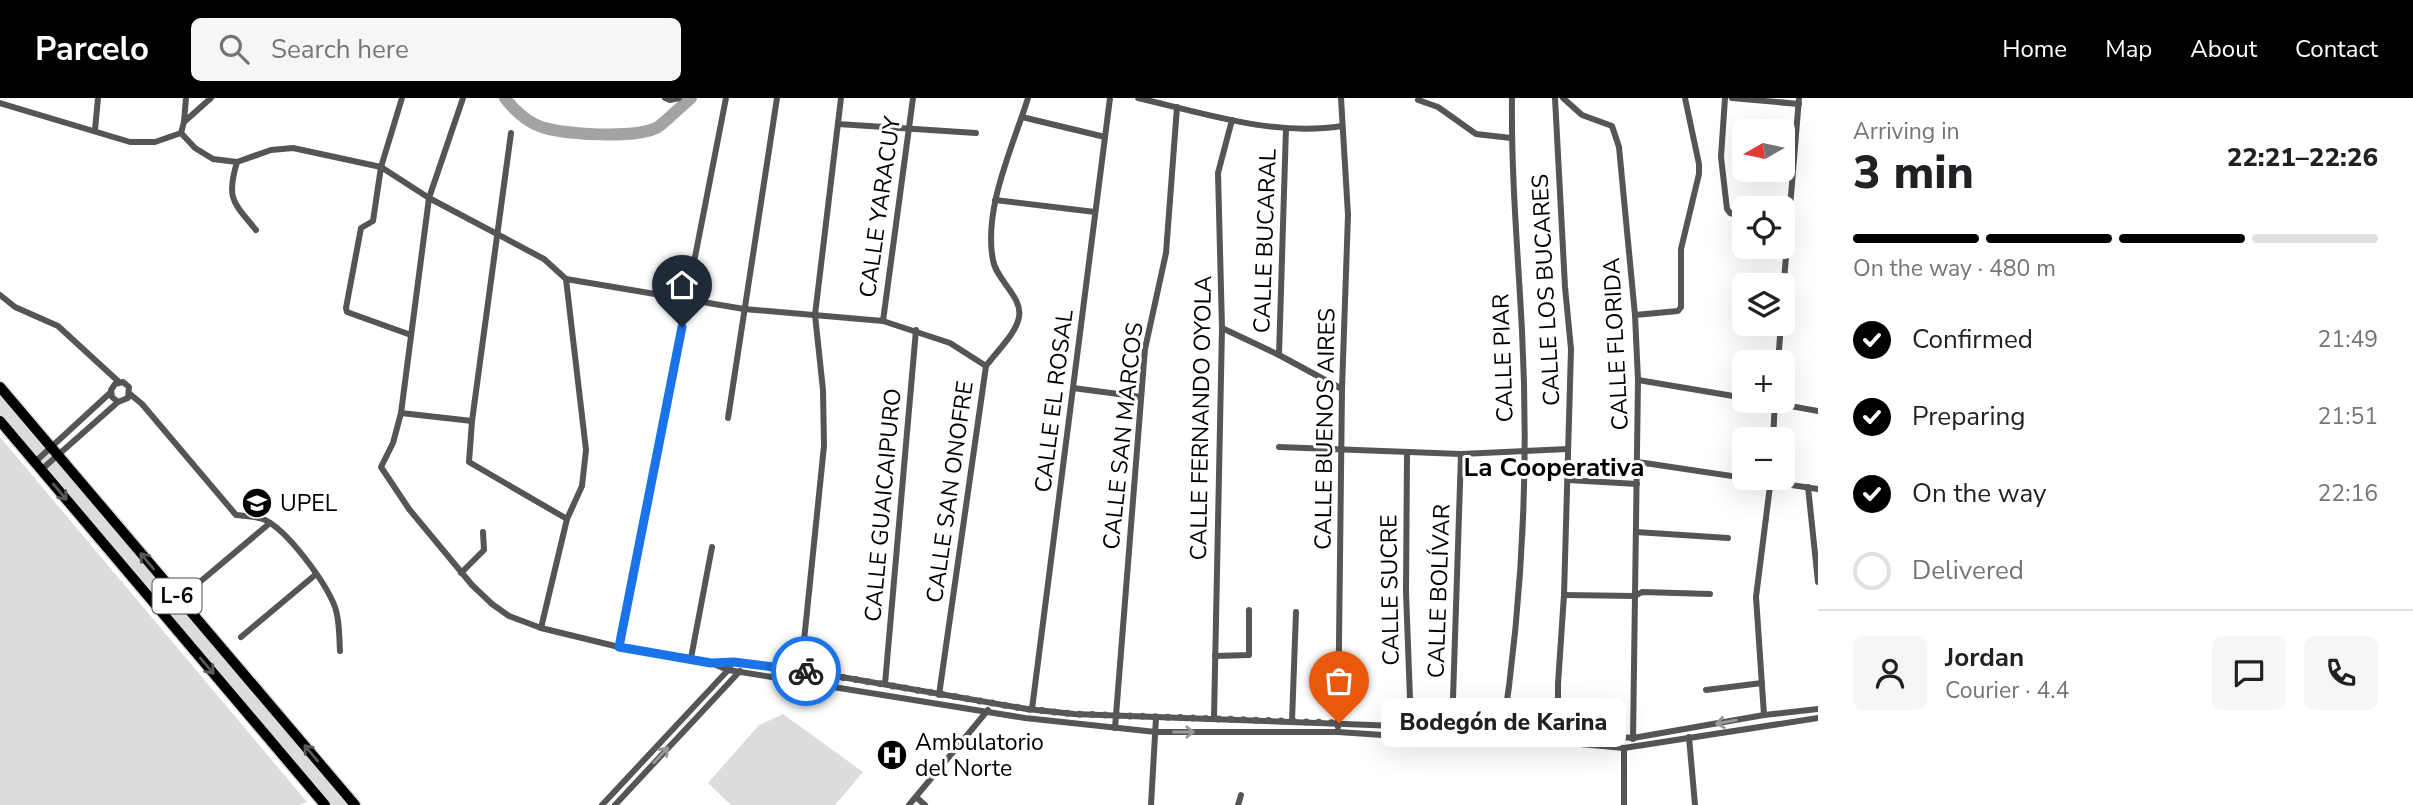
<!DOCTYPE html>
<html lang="en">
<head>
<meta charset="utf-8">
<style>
  body { margin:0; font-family:"Nunito Sans",sans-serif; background:#f6f6f6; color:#202124; height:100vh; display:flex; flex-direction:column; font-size:26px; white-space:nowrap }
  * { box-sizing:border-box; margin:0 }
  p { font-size:23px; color:#757577 }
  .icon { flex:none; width:38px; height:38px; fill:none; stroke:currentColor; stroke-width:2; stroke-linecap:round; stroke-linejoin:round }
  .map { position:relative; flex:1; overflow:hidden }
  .side { display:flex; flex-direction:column; background:#fff; width:595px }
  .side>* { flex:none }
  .needle { width:46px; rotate:261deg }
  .tools { position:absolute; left:1732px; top:21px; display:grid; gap:14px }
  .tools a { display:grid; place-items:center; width:63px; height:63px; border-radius:10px; background:#fff; box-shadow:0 7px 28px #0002; font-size:35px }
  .pin { position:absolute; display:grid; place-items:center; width:60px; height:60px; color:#fff; margin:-72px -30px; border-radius:50% 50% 50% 0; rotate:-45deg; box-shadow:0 0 7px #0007 }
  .pin .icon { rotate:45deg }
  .courier { position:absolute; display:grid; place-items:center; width:70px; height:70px; margin:-35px; border:5px solid #1a73e8; border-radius:50%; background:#fff; color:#222; box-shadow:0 2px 9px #0007 }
  .bubble { position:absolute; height:49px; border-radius:10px; background:#fff; box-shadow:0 7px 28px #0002; font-size:23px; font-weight:800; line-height:49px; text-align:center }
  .summary em { font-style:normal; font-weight:800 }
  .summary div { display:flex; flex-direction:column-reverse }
  .summary { display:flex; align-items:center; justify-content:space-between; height:119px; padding:0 35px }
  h1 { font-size:46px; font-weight:800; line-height:52px }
  .bar { display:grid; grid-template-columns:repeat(4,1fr); gap:10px 7px; align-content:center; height:84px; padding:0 35px }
  .bar i { height:9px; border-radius:5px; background:#e0e0e0 }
  .bar .on { background:#000 }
  .bar p { grid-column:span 4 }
  .line { display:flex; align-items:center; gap:18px; padding:0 35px; border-top:2px solid #e0e0e0 }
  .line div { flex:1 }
  .round { display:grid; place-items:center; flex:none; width:74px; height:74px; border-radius:10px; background:#f6f6f6 }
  ol { padding:0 35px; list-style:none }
  li { display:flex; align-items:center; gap:21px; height:77px }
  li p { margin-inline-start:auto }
  li .icon { padding:7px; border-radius:50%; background:#000; color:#fff; stroke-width:4 }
  li:last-child { color:#757577 }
  li i { width:38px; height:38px; border:4px solid #e0e0e0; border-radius:50% }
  header { display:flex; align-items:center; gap:42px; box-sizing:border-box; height:98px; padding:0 35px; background:#000; color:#fff }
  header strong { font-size:33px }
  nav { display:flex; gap:38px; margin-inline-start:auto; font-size:24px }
  .search { width:490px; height:63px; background:#f6f6f6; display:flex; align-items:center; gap:18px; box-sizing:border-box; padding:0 24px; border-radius:10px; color:#757577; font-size:26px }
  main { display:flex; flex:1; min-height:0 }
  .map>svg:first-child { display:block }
</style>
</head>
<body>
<header>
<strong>Parcelo</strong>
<div class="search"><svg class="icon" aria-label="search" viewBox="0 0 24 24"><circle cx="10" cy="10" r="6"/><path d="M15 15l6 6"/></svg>Search here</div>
<nav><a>Home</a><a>Map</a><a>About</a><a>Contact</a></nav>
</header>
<main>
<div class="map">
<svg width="1818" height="707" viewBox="0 0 1818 707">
  <rect width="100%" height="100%" fill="#fff"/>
  <g fill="#dcdcdc">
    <path d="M 0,289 L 355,707 L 325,707 L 0,323 Z"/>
    <path d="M 0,339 L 307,704 L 299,707 L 0,707 Z"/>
    <path d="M 783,616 L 863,674 L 835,707 L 731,707 L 708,685 L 759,627 Z"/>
  </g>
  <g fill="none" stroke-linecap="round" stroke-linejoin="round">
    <path stroke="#a3a3a3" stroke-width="12" d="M 505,0 C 513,11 526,23 539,28 C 561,37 637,41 658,29 C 669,21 680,9 691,0"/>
    <g stroke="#dbdbdb" stroke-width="13">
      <g id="primary">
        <path d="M 0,289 L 355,707"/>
        <path d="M 0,323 L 325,707"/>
      </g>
    </g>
    <g stroke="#555" stroke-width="6">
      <path d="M 402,0 L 381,69 L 373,123 L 361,130 L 346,210 L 347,214 L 411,237"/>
      <path d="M 463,0 L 429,100 L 401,315 L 393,345 L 381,369 L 409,411 L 472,487 L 492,506 L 509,518 L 541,530 L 619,549 L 711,565 L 735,564 L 801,572 L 1027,611 L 1074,616 L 1558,634 L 1633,640 L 1764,617 L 1818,611"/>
      <path d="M 665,0 L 670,2 L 679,0"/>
      <path d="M 1138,0 C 1203,15 1274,39 1342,28"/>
      <path d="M 1555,0 L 1565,189 L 1571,251 L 1564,497 L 1558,586 L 1558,634"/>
      <path d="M 1563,0 L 1582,17 L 1612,28 L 1619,49 L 1635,217 L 1638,282 L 1633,641"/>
      <path d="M 1725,0 L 1721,59 L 1727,111 L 1730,115 L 1745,119"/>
      <path d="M 1732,0 L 1799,6"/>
      <path d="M 1418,2 L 1438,9 L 1476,36 L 1511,40"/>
      <path d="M 0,5 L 130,44 L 155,44 L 181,35 L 184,24 L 186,0"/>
      <path d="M 1022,19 L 1105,39"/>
      <path d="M 184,24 L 211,0"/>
      <path d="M 838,26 L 976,35"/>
      <path d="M 95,32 L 98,0"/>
      <path d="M 181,35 L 195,50 L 213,61 L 237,64 L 271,52 L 293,50 L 381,69 L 429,100 L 544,161 L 566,181 L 744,211 L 883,223 L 950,245 L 986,268"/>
      <path d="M 511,35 L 472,323 L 469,364 L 567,421"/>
      <path d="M 237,64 C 226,101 233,104 256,132"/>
      <path d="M 995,102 L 1095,114"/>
      <path d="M 1783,195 L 1799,0"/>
      <path d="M 0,197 L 15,209 L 58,228 L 119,284"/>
      <path d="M 1635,217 L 1678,213 L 1681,209 L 1681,151 L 1699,76 L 1699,66 L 1685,0"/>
      <path d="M 883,223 L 913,0"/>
      <path d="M 1222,230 L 1279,257 L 1342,291"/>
      <path d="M 1279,257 L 1286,30"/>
      <path d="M 1778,264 L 1781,226"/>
      <path d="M 1638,282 L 1745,300"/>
      <path d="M 1073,290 L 1141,299"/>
      <path d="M 130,296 L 142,306 L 236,417 C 245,418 255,418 263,421 C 287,431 326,485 335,509 C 340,523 339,539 340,553"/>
      <path d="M 1763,303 L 1818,313"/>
      <path d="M 401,315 L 472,323"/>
      <path d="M 728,320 L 777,0"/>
      <path d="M 1773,341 L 1775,303"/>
      <path d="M 1279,349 L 1461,356 L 1568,351"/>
      <path d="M 1407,355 L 1406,494 L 1411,628"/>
      <path d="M 35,364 L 110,295"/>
      <path d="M 1638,364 L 1818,391"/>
      <path d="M 41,372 L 118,304 L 128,300 L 129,289 L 123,284 L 115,286 L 111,292 L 112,299 L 118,304"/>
      <path d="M 1568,382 L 1637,386"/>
      <path d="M 1808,389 L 1818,484"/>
      <path d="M 1636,434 L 1728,440"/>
      <path d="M 461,475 L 484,452 L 483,434"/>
      <path d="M 201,483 L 270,425"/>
      <path d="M 1564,497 L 1635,498 L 1642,494 L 1710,496"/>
      <path d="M 541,530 L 567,421 L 582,388 L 586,352 L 566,181"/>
      <path d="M 241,539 L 315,477"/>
      <path d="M 619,549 L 726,0"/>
      <path d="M 1215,558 L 1249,557 L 1249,512"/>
      <path d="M 691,560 L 712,449"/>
      <path d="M 716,567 L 728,572 L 1025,620 L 1156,634 L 1338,634 L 1501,645 L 1558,644 L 1624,650 L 1818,620"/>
      <path d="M 801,572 L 824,348 L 823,292 L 815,217 L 841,0"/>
      <path d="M 885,586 L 916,232"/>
      <path d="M 1706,592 L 1762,585"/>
      <path d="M 939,597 L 986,268 C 996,254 1016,236 1019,219 C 1023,199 996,182 993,162 C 983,111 1013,48 1028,0"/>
      <path d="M 1032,611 L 1110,0"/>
      <path d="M 1764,617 L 1756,499 L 1771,380"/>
      <path d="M 1214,620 L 1222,230 L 1218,75 L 1232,22"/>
      <path d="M 1292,623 L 1296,514"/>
      <path d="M 1338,629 L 1342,291 L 1348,117 L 1341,0"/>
      <path d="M 1115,630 L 1145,251 L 1166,155 L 1177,9"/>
      <path d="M 1452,631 L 1461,356"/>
      <path d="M 1689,639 L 1695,707"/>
      <path d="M 1501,645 C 1522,510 1529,369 1522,233 C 1518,155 1511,78 1512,0"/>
      <path d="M 916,699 L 925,707"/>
      <path d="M 602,707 L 730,570"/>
      <path d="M 615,707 L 740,573"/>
      <path d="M 909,707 L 988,612"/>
      <path d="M 1151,707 L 1156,620"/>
      <path d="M 1238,707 L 1241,697"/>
      <path d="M 1624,707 L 1624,650"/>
    </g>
    <use href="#primary" stroke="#000" stroke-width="10"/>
  </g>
  <defs><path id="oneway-shaft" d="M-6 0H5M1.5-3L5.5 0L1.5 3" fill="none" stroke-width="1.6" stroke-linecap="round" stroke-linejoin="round" transform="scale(1.75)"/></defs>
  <g stroke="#595959">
    <use href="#oneway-shaft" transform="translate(60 394) rotate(50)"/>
    <use href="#oneway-shaft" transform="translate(147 463) rotate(-130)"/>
    <use href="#oneway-shaft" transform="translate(207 568) rotate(50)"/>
    <use href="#oneway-shaft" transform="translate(311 655) rotate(-130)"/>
  </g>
  <g stroke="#999">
    <use href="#oneway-shaft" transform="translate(1726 624) rotate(170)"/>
    <use href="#oneway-shaft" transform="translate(1184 634)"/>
    <use href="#oneway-shaft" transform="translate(661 657) rotate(-47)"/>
  </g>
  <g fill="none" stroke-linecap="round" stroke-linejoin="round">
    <path stroke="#595959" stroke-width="7" stroke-dasharray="0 12.6" d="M 806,573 L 1027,611 L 1074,616 L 1339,625"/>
    <path stroke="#1a73e8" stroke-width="9" d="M 682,229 L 619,549 L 711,565 L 734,564 L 806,573"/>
  </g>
  <defs>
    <g id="university-disc" transform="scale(1.575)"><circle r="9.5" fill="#000" stroke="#fff"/><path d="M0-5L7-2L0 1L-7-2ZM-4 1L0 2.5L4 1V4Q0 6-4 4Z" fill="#fff"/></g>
    <g id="hospital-disc" transform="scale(1.575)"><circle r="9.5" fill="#000" stroke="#fff"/><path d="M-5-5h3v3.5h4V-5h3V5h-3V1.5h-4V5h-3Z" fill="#fff"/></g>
  </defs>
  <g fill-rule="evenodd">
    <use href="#university-disc" x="257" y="405"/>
    <use href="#hospital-disc" x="892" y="657"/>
  </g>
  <g text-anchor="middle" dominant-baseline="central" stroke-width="6" stroke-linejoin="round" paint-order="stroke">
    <rect fill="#fff" stroke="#4c4c4c" stroke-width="2" x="152.5" y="480.5" width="49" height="35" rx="5"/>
    <g font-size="21" font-weight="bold" fill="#000">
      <text x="177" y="498">L-6</text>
    </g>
    <g font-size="23" fill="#000" stroke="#fff">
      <text transform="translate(880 109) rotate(-82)">CALLE YARACUY</text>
      <text transform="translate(1265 143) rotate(-88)">CALLE BUCARAL</text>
      <text transform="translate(1546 192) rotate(-93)">CALLE LOS BUCARES</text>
      <text transform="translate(1616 246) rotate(-93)">CALLE FLORIDA</text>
      <text transform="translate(1503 260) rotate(-92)">CALLE PIAR</text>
      <text transform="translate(1054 303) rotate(-83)">CALLE EL ROSAL</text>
      <text transform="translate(1201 320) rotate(-89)">CALLE FERNANDO OYOLA</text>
      <text transform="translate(1325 331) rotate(-89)">CALLE BUENOS AIRES</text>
      <text transform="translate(1123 338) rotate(-84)">CALLE SAN MARCOS</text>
      <text transform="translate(950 394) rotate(-82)">CALLE SAN ONOFRE</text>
      <text transform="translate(883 407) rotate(-85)">CALLE GUAICAIPURO</text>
      <text transform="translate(1390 492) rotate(-91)">CALLE SUCRE</text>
      <text transform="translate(1439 493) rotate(-88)">CALLE BOLÍVAR</text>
    </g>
    <g font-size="23" fill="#000" stroke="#fff" text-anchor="start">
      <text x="280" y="405">UPEL</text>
      <text x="915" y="644">Ambulatorio<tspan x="915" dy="26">del Norte</tspan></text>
    </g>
    <g font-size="26" font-weight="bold" fill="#000" stroke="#fff">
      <text x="1554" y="369">La Cooperativa</text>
    </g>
  </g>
</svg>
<div class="tools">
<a><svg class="needle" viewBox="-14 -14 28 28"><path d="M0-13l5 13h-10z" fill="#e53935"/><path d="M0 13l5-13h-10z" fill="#757577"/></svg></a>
<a><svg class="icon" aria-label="locate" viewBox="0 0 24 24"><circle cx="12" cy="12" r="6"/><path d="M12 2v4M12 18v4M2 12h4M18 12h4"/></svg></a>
<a><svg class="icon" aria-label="layers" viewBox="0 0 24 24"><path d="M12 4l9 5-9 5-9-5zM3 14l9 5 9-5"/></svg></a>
<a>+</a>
<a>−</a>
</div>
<div class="pin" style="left:1339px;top:625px;background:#ea580c"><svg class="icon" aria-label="bag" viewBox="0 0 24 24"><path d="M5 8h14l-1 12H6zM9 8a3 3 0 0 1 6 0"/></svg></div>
<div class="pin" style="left:682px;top:229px;background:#1f2937"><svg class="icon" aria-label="home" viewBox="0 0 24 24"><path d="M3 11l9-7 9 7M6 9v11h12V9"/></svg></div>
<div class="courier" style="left:806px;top:573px"><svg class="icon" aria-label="bike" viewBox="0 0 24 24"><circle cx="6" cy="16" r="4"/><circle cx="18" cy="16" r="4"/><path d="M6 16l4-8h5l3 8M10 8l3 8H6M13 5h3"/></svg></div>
<div class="bubble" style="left:1381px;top:600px;width:245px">Bodegón de Karina</div>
</div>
<section class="side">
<div class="summary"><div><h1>3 min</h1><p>Arriving in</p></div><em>22:21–22:26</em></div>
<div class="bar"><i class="on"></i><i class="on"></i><i class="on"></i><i></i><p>On the way · 480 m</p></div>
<ol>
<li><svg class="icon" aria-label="check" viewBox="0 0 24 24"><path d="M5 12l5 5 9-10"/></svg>Confirmed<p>21:49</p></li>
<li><svg class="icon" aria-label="check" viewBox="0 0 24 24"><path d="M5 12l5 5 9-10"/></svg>Preparing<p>21:51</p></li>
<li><svg class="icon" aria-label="check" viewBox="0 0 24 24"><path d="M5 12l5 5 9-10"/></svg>On the way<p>22:16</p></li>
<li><i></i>Delivered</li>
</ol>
<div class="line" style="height:126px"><a class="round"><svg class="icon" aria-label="person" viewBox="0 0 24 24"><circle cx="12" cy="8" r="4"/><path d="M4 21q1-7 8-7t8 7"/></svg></a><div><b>Jordan</b><p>Courier · 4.4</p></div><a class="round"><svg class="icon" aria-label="chat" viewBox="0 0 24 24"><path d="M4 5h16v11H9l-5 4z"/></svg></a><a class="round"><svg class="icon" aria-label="phone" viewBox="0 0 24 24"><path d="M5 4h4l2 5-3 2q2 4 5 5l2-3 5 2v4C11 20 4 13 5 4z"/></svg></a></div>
</section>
</main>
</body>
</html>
